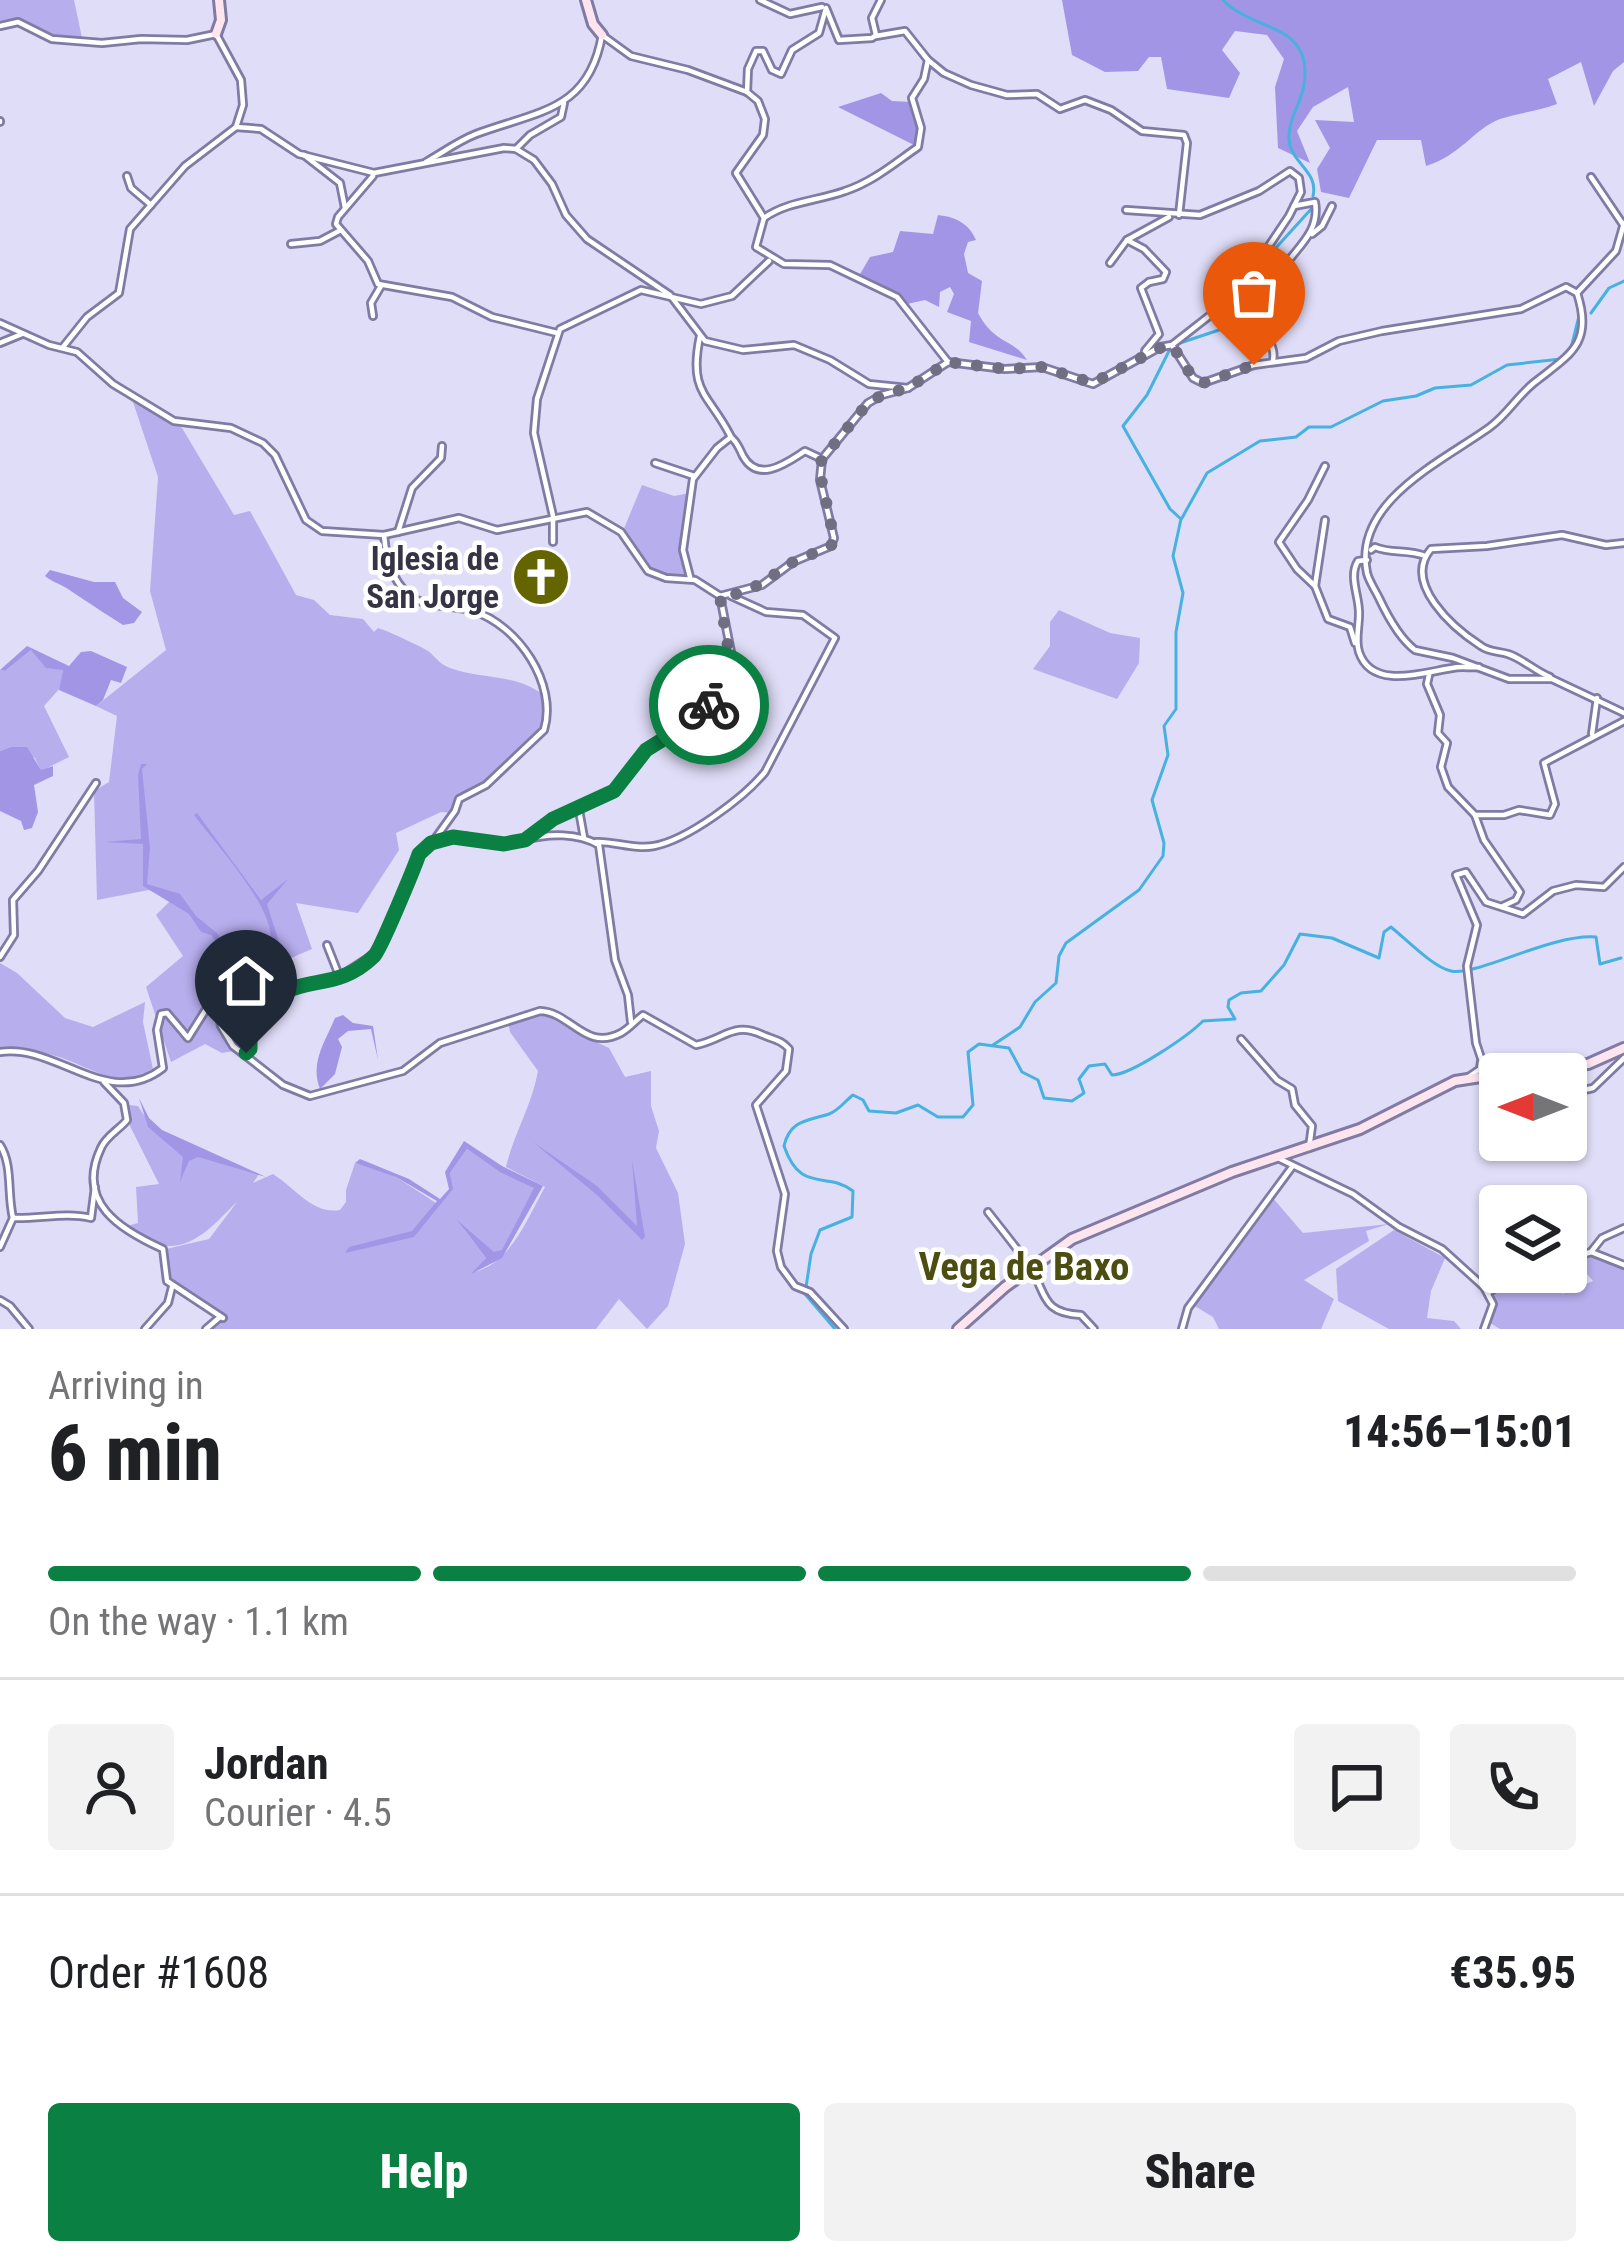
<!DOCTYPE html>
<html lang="en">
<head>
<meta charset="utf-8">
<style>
  body { margin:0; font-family:"Roboto Condensed",sans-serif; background:#f2f2f2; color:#202124; height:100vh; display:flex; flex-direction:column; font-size:45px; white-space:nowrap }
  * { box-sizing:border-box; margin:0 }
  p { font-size:39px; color:#757577 }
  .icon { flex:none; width:66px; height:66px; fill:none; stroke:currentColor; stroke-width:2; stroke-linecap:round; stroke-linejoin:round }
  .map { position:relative; height:1329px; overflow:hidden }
  .drawer { display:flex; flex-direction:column; background:#fff; flex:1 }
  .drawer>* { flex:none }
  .needle { width:78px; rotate:270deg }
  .tools { position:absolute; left:1479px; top:1053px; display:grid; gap:24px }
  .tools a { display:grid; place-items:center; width:108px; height:108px; border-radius:12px; background:#fff; box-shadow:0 3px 9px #0004; font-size:60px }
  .pin { position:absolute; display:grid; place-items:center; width:102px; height:102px; color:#fff; margin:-123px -51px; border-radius:50% 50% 50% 0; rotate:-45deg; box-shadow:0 0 12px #0007 }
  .pin .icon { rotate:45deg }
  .courier { position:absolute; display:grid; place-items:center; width:120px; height:120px; margin:-60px; border:9px solid #0b8043; border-radius:50%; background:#fff; color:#222; box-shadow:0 3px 15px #0007 }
  .head em { font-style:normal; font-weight:800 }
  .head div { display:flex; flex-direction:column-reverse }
  .head { display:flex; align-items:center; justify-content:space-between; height:204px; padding:0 48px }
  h1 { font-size:78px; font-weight:800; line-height:90px }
  .bar { display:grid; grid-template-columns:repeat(4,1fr); gap:18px 12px; align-content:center; height:144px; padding:0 48px }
  .bar i { height:15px; border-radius:9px; background:#e0e0e0 }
  .bar .selected { background:#0b8043 }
  .bar p { grid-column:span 4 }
  .line { display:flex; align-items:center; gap:30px; padding:0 48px; border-top:3px solid #e0e0e0 }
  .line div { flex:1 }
  .round { display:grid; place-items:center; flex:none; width:126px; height:126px; border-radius:12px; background:#f2f2f2 }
  .button { display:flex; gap:24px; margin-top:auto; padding:24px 48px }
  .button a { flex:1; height:138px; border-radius:12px; background:#0b8043; color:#fff; font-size:48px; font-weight:800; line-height:138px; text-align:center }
  .button a+a { background:#f2f2f2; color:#202124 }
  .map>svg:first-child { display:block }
</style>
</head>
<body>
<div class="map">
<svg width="1624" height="1329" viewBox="0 0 1624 1329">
  <rect width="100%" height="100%" fill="#e0ddf8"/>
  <g fill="#b7aeee">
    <path d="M 0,0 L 74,0 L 82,38 L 49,36 L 19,20 L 0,26 Z"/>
    <path d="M 132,399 L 182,428 L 234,515 L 250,511 L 296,595 L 314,600 L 330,615 L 363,619 L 374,632 L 378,628 C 384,629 424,648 428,651 C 436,657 439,664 450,668 C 482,680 523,673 547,699 L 544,730 L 486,785 L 456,798 L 454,813 L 441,812 L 396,833 L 399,850 L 358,913 L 296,903 L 312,949 L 284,961 L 291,982 L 246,1022 L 245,1049 L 222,1053 L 205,1044 L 171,1062 L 146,987 L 183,956 L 156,915 L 171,900 L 149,890 L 97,900 L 94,791 L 109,782 L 117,716 L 96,706 L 166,650 L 150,591 L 158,477 Z"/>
    <path d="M 642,485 L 674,496 L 690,493 L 681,552 L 686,577 C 650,580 642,556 623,531 Z"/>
    <path d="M 1059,610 L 1110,633 L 1140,638 L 1139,663 L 1117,699 L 1033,669 L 1050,646 L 1050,622 Z"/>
    <path d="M 31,650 L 63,670 L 60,688 L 44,706 L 69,757 L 41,771 L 35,758 L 11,747 L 0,751 L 0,670 L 5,671 Z"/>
    <path d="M 0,963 L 17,973 L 65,1018 L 93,1027 L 145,1002 L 143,1022 L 153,1069 C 112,1089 96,1069 59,1057 C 41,1051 19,1050 0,1047 Z"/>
    <path d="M 549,1013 L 574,1032 L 609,1048 L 625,1077 L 651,1071 L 651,1106 L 659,1131 L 656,1148 L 678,1193 L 685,1244 L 668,1306 L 647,1329 L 619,1299 L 596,1329 L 210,1329 L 223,1318 L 222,1314 L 170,1282 L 166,1249 L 209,1239 L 237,1202 C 217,1221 193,1252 160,1245 C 149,1243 136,1231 124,1227 L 138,1223 L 136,1187 L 159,1184 L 128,1122 L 128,1105 L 138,1106 C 160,1146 219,1159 259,1174 L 253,1183 L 273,1174 C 294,1187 313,1215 340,1210 L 346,1202 L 346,1190 L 355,1163 L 393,1175 L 436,1203 L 417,1229 L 452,1187 L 450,1173 L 467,1149 L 501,1173 L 535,1188 L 503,1250 L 494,1254 L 463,1228 L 486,1258 L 474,1272 C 511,1263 527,1219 545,1187 L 506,1167 C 514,1133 532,1105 538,1071 L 510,1032 L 508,1022 Z"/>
    <path d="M 1272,1197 L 1303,1233 L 1389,1224 L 1366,1231 L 1369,1241 L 1304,1280 L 1334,1299 L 1321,1329 L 1219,1329 L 1213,1317 L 1193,1305 Z"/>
    <path d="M 1394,1230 L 1445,1258 L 1431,1291 L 1427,1318 L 1454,1321 L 1461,1329 L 1389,1329 L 1338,1301 L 1336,1269 Z"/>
    <path d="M 1596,1254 L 1624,1267 L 1624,1329 L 1500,1329 L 1490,1323 L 1496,1309 L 1492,1294 L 1515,1276 L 1549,1272 L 1562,1294 L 1593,1281 L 1576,1261 Z"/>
  </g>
  <g fill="#a395e6">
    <path d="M 1062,0 L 1624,0 L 1624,62 L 1613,71 L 1594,106 L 1581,62 L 1548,79 L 1557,104 C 1539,111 1518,113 1500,119 C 1474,129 1461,155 1426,166 L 1421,140 L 1377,140 L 1349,198 L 1321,192 L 1317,169 L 1330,148 L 1315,120 L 1354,122 L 1348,87 L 1313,107 L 1297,131 L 1310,163 L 1278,148 L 1275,87 L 1284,59 L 1267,35 L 1235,31 L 1222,50 L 1240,73 L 1229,98 L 1167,89 L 1161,57 L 1149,57 L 1138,71 L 1105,72 L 1072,55 Z"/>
    <path d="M 881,93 L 892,101 L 912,102 L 921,128 L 918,147 L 838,107 Z"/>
    <path d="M 938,215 C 955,217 969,223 976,240 L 968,242 L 964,254 L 968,273 L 982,281 L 978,313 C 995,345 1013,338 1027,360 L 969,342 L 971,321 L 947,312 L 954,294 L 950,287 L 940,292 L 939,307 L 925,300 L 907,304 L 859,276 L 870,257 L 893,252 L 900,231 L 933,234 Z"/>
    <path d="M 50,570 L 94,582 L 115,582 L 123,598 L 142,612 L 134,623 L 123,625 C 104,613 89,603 71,591 C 62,584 53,583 45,576 Z"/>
    <path d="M 27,646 L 69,666 L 81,652 L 91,651 L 127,667 L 121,683 L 111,680 L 103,700 L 96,706 L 59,690 L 63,670 L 46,668 L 31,650 L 5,671 L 0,670 Z"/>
    <path d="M 11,747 L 27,747 L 41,770 L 53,766 L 53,776 L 34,785 L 38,812 L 32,828 L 24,830 L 21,821 L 0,811 L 0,751 Z"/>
    <path d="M 141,764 L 147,764 L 142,769 L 150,848 L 147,884 L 180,894 L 196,916 L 217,933 L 236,962 L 271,945 C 276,908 217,846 194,815 L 197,813 L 261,900 L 288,879 L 267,904 L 282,952 L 234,967 L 211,935 L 201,932 L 189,914 L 143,886 L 143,844 L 104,842 L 141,839 L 138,775 Z"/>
    <path d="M 343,1015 L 353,1023 L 373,1026 L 378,1060 L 371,1029 L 348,1031 L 338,1039 L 342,1047 L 335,1074 L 320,1089 C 310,1063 324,1044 335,1018 Z"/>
    <path d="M 139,1098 L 149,1118 L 162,1130 L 266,1177 L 198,1157 L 189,1161 L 180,1182 L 183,1157 L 148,1127 Z"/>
    <path d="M 464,1141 L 502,1166 L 543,1186 L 502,1258 L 471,1274 L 486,1258 L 457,1220 L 494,1252 L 502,1250 L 534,1188 L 501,1173 L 467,1149 L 450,1173 L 453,1189 L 414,1237 L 345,1253 L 349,1247 L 412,1231 L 437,1201 L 396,1177 L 355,1163 L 360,1159 L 409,1179 L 440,1199 L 449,1189 L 445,1172 Z"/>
    <path d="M 533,1142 L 597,1186 L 637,1226 L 632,1160 L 645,1237 L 642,1240 L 597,1195 Z"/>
  </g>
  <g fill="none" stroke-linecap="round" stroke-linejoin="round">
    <g stroke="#47b1df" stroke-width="3">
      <path d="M 1223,0 C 1253,32 1314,22 1304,85 C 1301,104 1288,119 1289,139 C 1290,163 1319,171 1313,196"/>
      <path d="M 1591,313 L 1609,288 L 1624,281"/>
      <path d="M 1177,344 L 1222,329 L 1220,322 L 1240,305 L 1273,251 L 1313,207"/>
      <path d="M 1571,348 L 1579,316"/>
      <path d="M 1182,518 L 1207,473 L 1260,441 L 1296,437 L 1309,427 L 1331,427 L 1383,401 L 1416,396 L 1435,388 L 1471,385 L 1507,365 L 1561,359"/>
      <path d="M 993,1045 L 1020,1027 L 1035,1002 L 1056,983 L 1059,956 L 1066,943 L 1139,890 L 1163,856 L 1164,843 L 1152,800 L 1168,755 L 1164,726 L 1176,709 L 1176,632 L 1183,593 L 1173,556 L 1181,519 L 1170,509 L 1123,426 L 1147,395 L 1170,349"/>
      <path d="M 835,1329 L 805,1294 L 811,1254 L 820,1230 L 852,1217 L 853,1191 C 826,1170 801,1195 784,1146 C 790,1120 807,1121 829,1114 C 838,1111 845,1101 853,1095 L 863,1100 L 869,1111 L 896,1113 L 918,1105 L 938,1117 L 963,1117 L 973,1105 L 968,1052 L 979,1044 L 1009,1048 L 1022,1072 L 1038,1080 L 1044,1098 L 1072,1101 L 1084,1093 L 1079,1079 L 1089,1066 L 1105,1064 L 1112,1075 C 1131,1075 1188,1036 1203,1021 L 1235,1019 L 1228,1007 L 1229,1000 L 1241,993 L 1261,991 L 1284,965 L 1300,934 L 1332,938 L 1379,958 L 1384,932 L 1391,927 C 1407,940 1433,967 1451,971 C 1475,977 1553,933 1596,937 L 1600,964 L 1621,958"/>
    </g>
    <g stroke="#807ba3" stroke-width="10">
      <g id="street">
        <path d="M 760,0 L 790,14 L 822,7"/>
        <path d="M 0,26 L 18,22 L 52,39 L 102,43 L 141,39 L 187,40 L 216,34 L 241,80 L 243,105 L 236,127 L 185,166 L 130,229 L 119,293 L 87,317 L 63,347"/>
        <path d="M 928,60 L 944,73 L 971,85 L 1007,95 L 1037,94 L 1060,109 L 1085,100 L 1111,110 L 1142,131 L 1184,135 L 1187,143 L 1179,215"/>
        <path d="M 747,92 L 748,69 L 756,51 L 763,51 L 772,70 L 781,74 L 792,50 L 819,33 L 826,8 L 839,40 L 872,38 L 876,35 L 872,18 L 881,0"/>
        <path d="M 0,121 L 0,122"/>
        <path d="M 236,127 L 261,129 L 299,154 L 374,173 L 504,148 L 516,149 L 534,160 L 552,184 L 566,215 L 587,239 L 670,295 L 705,341 L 743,350 L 794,345 L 830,360 L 869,384 L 908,388"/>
        <path d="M 516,149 L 530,135 L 561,117 L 564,103"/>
        <path d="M 304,155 L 340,183 L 345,208"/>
        <path d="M 426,162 C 442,153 458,141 476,134 C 538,111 589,111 602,35 L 631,56 L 688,70 L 747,92 L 758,101 L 765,119 L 763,135 L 736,173 L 764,218 L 756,247 L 784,264 L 830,265 L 897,297 L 948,362"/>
        <path d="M 127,176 L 131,188 L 151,205"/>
        <path d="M 373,176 L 338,217 L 336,224 L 368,261 L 378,284 L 452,297 L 492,317 L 557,333"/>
        <path d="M 1591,177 L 1624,226"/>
        <path d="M 1126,210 L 1200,215 L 1259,191 L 1290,171 L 1299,178 L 1301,192 L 1289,216 L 1236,295 L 1172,345"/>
        <path d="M 764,218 C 788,201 818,201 845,191 C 873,182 896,162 918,147 L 921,128 L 912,98 L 924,79 L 928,60 L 905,31 L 876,36"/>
        <path d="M 1312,234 L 1322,226 L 1332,206"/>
        <path d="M 1127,240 L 1169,217"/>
        <path d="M 291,244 L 320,241 L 339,231"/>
        <path d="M 1110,263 L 1127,240 L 1144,249 L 1166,272 L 1163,279 L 1149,282"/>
        <path d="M 1577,293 L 1616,251 L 1624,223"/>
        <path d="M 373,316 L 371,303 L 381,286"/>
        <path d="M 0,323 L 49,345 L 77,352 L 113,384 L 174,421 L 231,428 L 263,443 L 275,455 L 306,520 L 322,531 L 384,535 L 459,518 L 497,530 L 587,512 L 621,532 L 648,571 L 666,578 L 695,580 L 720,596"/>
        <path d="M 0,343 L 22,334"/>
        <path d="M 1145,351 L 1159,334 L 1141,288 L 1149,282"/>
        <path d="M 1273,361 C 1275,348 1270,345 1267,333 C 1263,316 1271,293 1278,277 C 1290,251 1321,236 1315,202 L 1294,206"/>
        <path d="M 733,439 C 738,444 740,450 743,456 C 759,485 789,461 805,451 L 822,459"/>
        <path d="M 655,463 L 694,476"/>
        <path d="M 1325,466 L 1308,500 L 1279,542 L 1297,569 L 1315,586 L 1328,619 L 1350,627 L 1355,643"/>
        <path d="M 398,532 L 412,488 L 441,458 L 442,446"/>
        <path d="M 384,535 C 386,560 393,587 417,600 C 433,608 456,605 473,611 C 518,625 558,684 544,730 L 486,785 L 459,799 L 455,811 L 432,843"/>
        <path d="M 553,542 L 553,516 L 534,433 L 537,399 L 560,329 L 641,290 L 701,304 L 732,296 L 769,261"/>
        <path d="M 1371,550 L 1375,547 C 1392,554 1408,549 1425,556"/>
        <path d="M 1367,560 L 1358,561 C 1348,577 1360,597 1359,615 C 1359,627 1355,640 1359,652 C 1372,691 1425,672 1452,668 C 1461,666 1470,668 1479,667"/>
        <path d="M 690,577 L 683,550 L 693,479 L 717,448 L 731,437 C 709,393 688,394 700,336"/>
        <path d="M 1315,586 L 1325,520"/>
        <path d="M 720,596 L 762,585 L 793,562 L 831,546 L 834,538 L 820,480 L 822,459 L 868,403 L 882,395 L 908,388 L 948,362 L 1005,369 L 1042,367 L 1093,384 L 1160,347 L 1172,345 L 1193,378 L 1203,383 L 1254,365 L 1306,358 L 1339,341 L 1382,331 L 1521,309 L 1566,287 L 1577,293 C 1594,344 1569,355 1535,382 C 1518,395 1507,415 1490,427 C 1445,460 1352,501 1367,573 C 1369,581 1375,590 1379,598 C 1387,615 1399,638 1415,650 L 1453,658 L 1509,679 L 1552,679 L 1624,713"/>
        <path d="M 1429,675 L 1427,684 L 1440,715 L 1438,733 L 1447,743 L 1441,767 L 1448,787 L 1475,815 L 1484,840 L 1520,892 L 1516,900 L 1503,906"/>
        <path d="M 1550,677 C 1535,671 1523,659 1508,654 C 1498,651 1489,652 1481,646 C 1453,628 1402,583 1431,549 L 1487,546 L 1562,535 L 1606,545 L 1624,543"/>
        <path d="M 1592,734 L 1597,698"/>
        <path d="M 579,810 L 584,838"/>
        <path d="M 1475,815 L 1504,815 L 1519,810 L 1550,815 L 1555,804 L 1544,763 L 1624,721"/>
        <path d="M 525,840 C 549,833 578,833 599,845 L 615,960 L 628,995 L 631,1022"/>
        <path d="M 596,842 C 615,841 635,850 654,846 C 687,840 744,798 765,772 L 835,638 L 803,615 L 766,612 L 731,596"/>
        <path d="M 327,945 L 340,978"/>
        <path d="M 0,957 L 14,935 L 13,900 L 38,871 L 96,783"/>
        <path d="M 1241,1039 L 1277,1080 L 1292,1089 L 1295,1105 L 1312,1126 L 1309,1148"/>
        <path d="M 0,1052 C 56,1043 108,1111 163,1068 L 157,1030 L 161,1014 L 167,1013 L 188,1038 L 215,995 L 221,1026 L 233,1046 L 283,1085 L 310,1096 L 403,1071 L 440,1043 L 540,1011 C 571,1012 585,1052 621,1033 C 630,1028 635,1021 643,1015 L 696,1045 C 725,1039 733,1021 763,1035 C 775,1040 781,1040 789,1049 L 786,1071 L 756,1105 L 785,1194 L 777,1251 L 781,1267 L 795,1286 L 810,1292 L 844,1329"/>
        <path d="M 247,1053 L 250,1027 L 277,994 L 296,985 L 334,980 L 379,951 L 419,854 L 432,843 L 463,836 L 504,845 L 525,840 L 553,819 L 604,798 L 622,783 L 646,750 L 702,715 L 729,667 L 731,652 L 720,596"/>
        <path d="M 1487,1076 L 1476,1043 L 1467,966 L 1477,925 L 1456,875 L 1466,872 L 1486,902 L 1523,914 L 1553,891 L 1576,885 L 1604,887 L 1624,867"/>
        <path d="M 1467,1078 L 1480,1069 L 1481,1062"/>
        <path d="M 104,1082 L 124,1103 L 127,1120 C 120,1129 106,1136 101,1148 C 75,1203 121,1230 163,1249 L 167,1281 L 223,1318"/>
        <path d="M 1566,1094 L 1593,1088 L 1624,1058"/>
        <path d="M 0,1145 C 13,1165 7,1194 13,1218 L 0,1247"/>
        <path d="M 1280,1159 L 1353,1194 L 1399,1227 L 1442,1249 L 1484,1287 L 1493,1304 L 1484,1329"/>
        <path d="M 988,1212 C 1002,1230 1017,1248 1030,1267 C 1047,1294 1041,1313 1081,1315 L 1094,1329"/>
        <path d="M 13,1218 C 40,1219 66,1212 91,1218 L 95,1187"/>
        <path d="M 1591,1252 L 1602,1238 L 1624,1228"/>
        <path d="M 1566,1260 L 1591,1252 L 1624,1265"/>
        <path d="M 1488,1293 L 1518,1272"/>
        <path d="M 0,1300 L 10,1306 L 29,1329"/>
        <path d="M 145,1329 L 168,1303 L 172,1287"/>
        <path d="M 206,1329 L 220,1317"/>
        <path d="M 1182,1329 L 1188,1308 L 1292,1167"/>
      </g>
    </g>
    <g stroke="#807ba3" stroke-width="14">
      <g id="secondary">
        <path d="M 586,0 L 593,24 L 602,35"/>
        <path d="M 216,34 L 221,20 L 219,0"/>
        <path d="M 1503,1074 L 1588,1064 L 1624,1048"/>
        <path d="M 958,1329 L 1005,1287 L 1072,1239 L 1232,1172 L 1360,1129 L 1455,1081 L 1500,1074"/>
      </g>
    </g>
    <use href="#street" stroke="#fff" stroke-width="4.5"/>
    <use href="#secondary" stroke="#fde5f0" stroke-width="8"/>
  </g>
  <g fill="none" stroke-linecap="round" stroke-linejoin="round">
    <path stroke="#716e83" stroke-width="12" stroke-dasharray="0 21.6" d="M 709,705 C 738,648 727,655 720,596 C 750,596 769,577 793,562 C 805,555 819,553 831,546 L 834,538 L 819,469 L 822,459 L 868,403 L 882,395 L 908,388 L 948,362 L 1006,369 L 1042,367 L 1093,383 L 1166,345 L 1172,345 L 1193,378 L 1203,383 L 1254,365"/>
    <path stroke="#0b8043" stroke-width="15" d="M 246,1053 L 250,1049 L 250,1027 C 290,962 328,1001 374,956 C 380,951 415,866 419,854 L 431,843 L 453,837 L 504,844 L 525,840 L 553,819 L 614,791 L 646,750 L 702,715 L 709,705"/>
  </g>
  <defs>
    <g id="church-disc" transform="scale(3)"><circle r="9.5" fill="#646500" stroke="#fff"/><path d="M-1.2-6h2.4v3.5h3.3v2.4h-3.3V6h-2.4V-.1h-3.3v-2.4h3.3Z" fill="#fff"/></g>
  </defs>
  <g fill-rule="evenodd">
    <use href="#church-disc" x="541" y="577"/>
  </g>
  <g text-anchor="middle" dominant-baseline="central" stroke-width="9" stroke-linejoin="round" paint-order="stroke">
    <g font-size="33" font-weight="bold" fill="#353344" stroke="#fff" text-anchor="end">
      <text x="499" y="558">Iglesia de<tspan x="499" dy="38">San Jorge</tspan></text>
    </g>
    <g font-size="39" font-weight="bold" fill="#4c4d11" stroke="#fff">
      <text x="1024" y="1267">Vega de Baxo</text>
    </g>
  </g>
</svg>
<div class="tools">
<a><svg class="needle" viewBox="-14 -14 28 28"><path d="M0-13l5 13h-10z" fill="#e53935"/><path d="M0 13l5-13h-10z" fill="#757577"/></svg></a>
<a><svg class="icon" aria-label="layers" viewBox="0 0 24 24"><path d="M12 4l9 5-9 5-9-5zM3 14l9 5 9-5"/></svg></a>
</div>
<div class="pin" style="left:1254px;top:365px;background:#ea580c"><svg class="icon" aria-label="bag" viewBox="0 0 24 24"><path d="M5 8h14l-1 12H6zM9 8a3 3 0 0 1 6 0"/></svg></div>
<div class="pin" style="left:246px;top:1053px;background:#1f2937"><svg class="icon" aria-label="home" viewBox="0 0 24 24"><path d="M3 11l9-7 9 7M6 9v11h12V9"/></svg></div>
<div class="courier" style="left:709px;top:705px"><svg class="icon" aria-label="bike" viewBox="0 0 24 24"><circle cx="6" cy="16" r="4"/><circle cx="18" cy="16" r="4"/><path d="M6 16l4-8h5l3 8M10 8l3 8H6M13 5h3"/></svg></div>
</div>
<section class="drawer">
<div class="head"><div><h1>6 min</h1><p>Arriving in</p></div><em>14:56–15:01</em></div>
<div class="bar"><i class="selected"></i><i class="selected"></i><i class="selected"></i><i></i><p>On the way · 1.1 km</p></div>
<div class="line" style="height:216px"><a class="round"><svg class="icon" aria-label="person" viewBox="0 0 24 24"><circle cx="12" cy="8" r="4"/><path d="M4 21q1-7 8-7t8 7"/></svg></a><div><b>Jordan</b><p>Courier · 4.5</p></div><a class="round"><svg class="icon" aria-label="chat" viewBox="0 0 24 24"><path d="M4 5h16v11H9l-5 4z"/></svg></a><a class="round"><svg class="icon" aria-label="phone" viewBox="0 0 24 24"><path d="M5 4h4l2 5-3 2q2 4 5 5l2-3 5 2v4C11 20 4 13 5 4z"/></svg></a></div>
<div class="line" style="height:156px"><div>Order #1608</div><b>€35.95</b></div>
<div class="button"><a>Help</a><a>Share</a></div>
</section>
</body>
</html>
